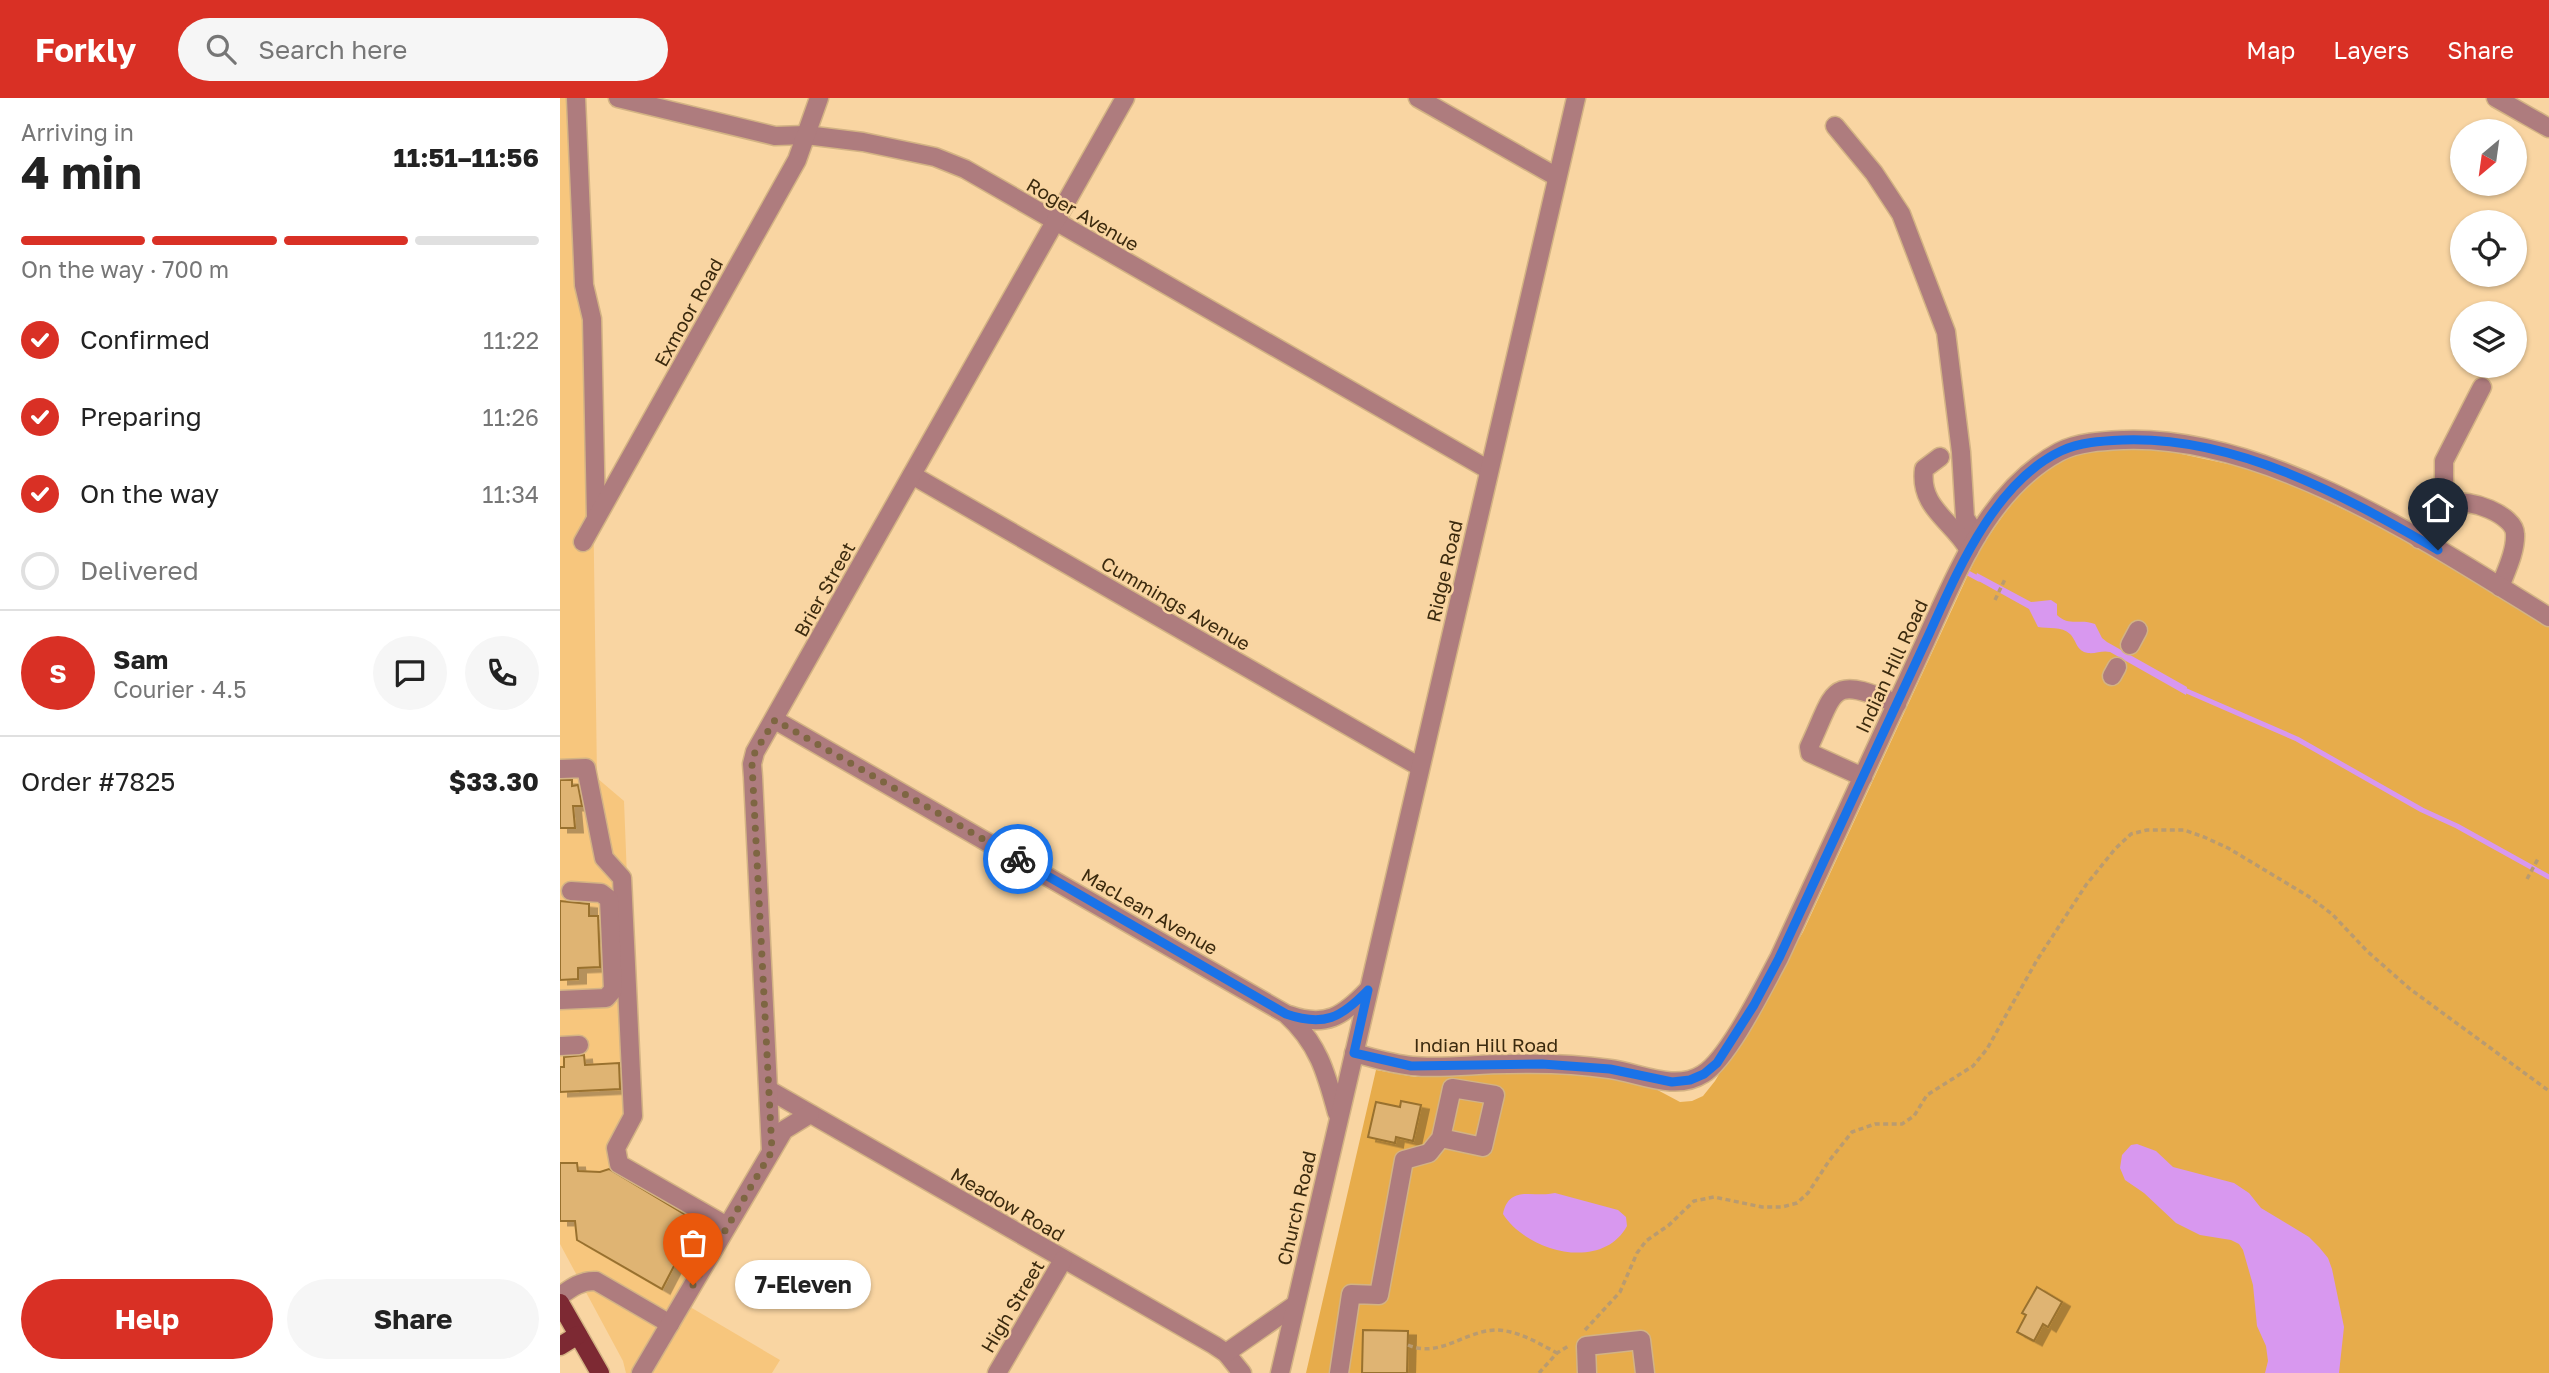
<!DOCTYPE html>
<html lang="en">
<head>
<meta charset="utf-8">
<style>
  body { margin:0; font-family:"Golos Text",sans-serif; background:#f6f6f6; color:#222; height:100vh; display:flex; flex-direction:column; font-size:26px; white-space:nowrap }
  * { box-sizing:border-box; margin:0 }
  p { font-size:23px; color:#767676 }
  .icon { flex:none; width:38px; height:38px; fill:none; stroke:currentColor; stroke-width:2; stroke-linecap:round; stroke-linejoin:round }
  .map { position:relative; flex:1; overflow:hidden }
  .details { display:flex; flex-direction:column; background:#fff; width:560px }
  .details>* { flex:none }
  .needle { width:46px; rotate:209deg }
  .fabs { position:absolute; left:1890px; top:21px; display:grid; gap:14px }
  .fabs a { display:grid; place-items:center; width:77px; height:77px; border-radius:50%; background:#fff; box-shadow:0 2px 5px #0004; font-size:35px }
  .pin { position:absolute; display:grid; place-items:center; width:60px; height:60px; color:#fff; margin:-72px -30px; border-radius:50% 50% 50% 0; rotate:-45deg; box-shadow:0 0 7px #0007 }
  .pin .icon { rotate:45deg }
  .courier { position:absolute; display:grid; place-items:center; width:70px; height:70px; margin:-35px; border:5px solid #1a73e8; border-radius:50%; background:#fff; color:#222; box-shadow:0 2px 9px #0007 }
  .bubble { position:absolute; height:49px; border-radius:24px; background:#fff; box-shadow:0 2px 5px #0004; font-size:23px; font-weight:700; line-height:49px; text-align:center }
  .head em { font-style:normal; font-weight:700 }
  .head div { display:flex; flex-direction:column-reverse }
  .head { display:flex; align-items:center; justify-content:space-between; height:119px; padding:0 21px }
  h1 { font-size:46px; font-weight:700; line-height:52px }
  .bar { display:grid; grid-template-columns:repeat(4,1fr); gap:10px 7px; align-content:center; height:84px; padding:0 21px }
  .bar i { height:9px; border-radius:5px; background:#e0e0e0 }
  .bar .active { background:#d93025 }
  .bar p { grid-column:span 4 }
  .line { display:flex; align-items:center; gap:18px; padding:0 21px; border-top:2px solid #e0e0e0 }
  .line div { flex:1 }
  .round { display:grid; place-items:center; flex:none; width:74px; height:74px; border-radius:37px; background:#f6f6f6 }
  ol { padding:0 21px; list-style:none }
  li { display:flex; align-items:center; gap:21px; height:77px }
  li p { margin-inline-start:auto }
  li .icon { padding:7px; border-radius:50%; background:#d93025; color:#fff; stroke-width:4 }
  li:last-child { color:#767676 }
  li i { width:38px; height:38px; border:4px solid #e0e0e0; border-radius:50% }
  .action { display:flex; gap:14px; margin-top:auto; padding:14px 21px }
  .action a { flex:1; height:80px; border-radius:42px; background:#d93025; color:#fff; font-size:28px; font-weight:700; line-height:80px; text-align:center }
  .action a+a { background:#f6f6f6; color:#222 }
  header { display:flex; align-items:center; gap:42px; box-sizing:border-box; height:98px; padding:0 35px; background:#d93025; color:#fff }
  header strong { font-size:33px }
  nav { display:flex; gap:38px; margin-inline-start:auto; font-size:24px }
  .search { width:490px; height:63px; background:#f6f6f6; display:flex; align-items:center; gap:18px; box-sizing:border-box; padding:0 24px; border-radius:38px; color:#767676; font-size:26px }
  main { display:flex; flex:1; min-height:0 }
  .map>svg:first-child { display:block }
</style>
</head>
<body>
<header>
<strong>Forkly</strong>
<div class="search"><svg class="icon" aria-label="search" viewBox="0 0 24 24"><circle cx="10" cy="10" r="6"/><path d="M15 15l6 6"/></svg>Search here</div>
<nav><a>Map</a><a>Layers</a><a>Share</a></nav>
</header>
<main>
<section class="details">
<div class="head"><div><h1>4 min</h1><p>Arriving in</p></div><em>11:51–11:56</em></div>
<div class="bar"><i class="active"></i><i class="active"></i><i class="active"></i><i></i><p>On the way · 700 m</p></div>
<ol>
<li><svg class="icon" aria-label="check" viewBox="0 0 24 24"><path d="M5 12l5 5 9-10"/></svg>Confirmed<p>11:22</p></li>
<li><svg class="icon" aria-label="check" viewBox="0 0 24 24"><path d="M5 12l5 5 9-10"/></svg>Preparing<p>11:26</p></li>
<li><svg class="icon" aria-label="check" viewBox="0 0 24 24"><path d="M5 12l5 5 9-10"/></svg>On the way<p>11:34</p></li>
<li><i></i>Delivered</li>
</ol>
<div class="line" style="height:126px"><b class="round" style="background:#d93025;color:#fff">S</b><div><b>Sam</b><p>Courier · 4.5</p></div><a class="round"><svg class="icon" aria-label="chat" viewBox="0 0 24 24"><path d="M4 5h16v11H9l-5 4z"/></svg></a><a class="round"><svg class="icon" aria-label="phone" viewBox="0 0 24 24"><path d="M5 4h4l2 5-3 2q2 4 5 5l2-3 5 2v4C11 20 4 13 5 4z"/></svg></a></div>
<div class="line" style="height:91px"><div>Order #7825</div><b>$33.30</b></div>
<div class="action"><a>Help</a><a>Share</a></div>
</section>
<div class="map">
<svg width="1989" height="1275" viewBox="0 0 1989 1275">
  <defs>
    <filter id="shadow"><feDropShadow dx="8" dy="4.5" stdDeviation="0" flood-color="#0004"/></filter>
  </defs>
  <rect width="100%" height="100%" fill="#f9d5a2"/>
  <path fill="#f7c67d" d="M 0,0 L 13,0 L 33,390 L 37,680 L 64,703 L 76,1009 L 58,1067 L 162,1130 L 120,1203 L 220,1262 L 212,1275 L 66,1275 L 63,1263 L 0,1146 Z"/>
  <path fill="#e7ac4b" d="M 1553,349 L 1603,352 L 1705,374 L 1836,436 L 1989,528 L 1989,1275 L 746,1275 L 816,972 L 855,979 L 941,973 L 1032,976 L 1068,981 L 1090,988 L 1120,1004 L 1132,1003 L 1143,998 L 1155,983 L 1243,834 L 1418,455 C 1440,420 1477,364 1520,354 C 1531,351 1542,351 1553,349 Z"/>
  <g fill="#d898ef">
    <path d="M 1417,475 L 1471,504 L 1491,502 L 1497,506 L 1497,517 C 1509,529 1521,520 1535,526 L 1542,540 L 1547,544 L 1627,589 L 1626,597 L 1550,554 C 1542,552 1536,556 1528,555 C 1516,553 1517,543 1510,536 C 1502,528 1488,531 1478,529 L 1469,511 L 1415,481 Z"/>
    <path d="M 1577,1046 L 1596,1053 L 1613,1069 L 1674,1085 L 1689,1095 L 1701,1110 L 1749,1139 L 1759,1149 L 1768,1160 L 1772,1171 L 1784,1229 L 1779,1275 L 1705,1275 L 1708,1263 L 1706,1248 L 1697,1228 L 1693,1187 L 1683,1152 L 1679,1146 L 1671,1142 L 1640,1137 L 1616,1125 L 1584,1095 L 1565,1082 L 1560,1070 L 1562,1057 L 1571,1047 Z"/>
    <path d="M 995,1095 L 1058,1112 L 1066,1119 L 1067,1128 C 1042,1174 967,1154 943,1116 C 949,1086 973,1100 995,1095 Z"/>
  </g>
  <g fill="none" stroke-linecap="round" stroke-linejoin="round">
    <g stroke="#d898ef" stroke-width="5">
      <path d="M 1408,475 L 1419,481"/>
      <path d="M 1622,591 L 1737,641 L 1862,712 L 1897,728 L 1989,779"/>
    </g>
  </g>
  <g fill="#dfb473" stroke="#99712f" stroke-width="2" filter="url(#shadow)">
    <path d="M 0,682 L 12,682 L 12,688 L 18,687 L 22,708 L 13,708 L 15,730 L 0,730 Z"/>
    <path d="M 0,803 L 29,806 L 29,818 L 38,818 L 40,869 L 18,870 L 18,881 L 0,882 Z"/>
    <path d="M 24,957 L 25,967 L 59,965 L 60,991 L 0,994 L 0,969 L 4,969 L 4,959 Z"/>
    <path d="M 841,1003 L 861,1007 L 853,1043 L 836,1039 L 835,1045 L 808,1039 L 816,1004 L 840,1009 Z"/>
    <path d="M 0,1065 L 17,1065 L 18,1073 L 40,1074 L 49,1071 L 144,1128 L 121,1169 L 115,1166 L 102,1191 L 17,1142 L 15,1123 L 0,1123 Z"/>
    <path d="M 1477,1189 L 1502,1204 L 1488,1229 L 1483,1226 L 1474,1243 L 1457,1234 L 1466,1217 L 1462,1215 Z"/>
    <path d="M 803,1232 L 848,1233 L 847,1275 L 802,1275 Z"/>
  </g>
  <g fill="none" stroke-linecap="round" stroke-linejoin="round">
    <g stroke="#d3b384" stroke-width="21">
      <g id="minor">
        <path d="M 16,0 L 24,187 L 32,221 L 36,419"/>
        <path d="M 58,0 L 215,38 L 246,37 L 303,44 L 375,59 L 405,71 L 929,372"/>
        <path d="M 858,0 L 997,79"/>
        <path d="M 1936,0 L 1989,30"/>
        <path d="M 1275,28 L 1314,75 L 1341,116 L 1386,234 L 1401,354 L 1405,420 L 1417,438"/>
        <path d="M 1380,359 L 1364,371 C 1359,410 1392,422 1409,452"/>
        <path d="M 352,377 L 860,669"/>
        <path d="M 1880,413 L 1884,391 L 1884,363 L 1922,289"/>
        <path d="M 1859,441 C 1867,428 1877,412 1892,406 C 1908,399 1955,417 1955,436 C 1956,453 1946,473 1940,489"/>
        <path d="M 23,444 L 237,62 L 259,0"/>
        <path d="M 1570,547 L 1578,532"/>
        <path d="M 1552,578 L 1557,569"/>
        <path d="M 215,622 L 726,916 C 758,945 766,974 777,1015"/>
        <path d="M 0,671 L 26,670 L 44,760 L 62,780 L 73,1018 L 56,1050 L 59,1066 L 167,1128"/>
        <path d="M 1303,679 L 1250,655 L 1249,649 C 1276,592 1268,576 1337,606"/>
        <path d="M 0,902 L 46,900 L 53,892 L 49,801 L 41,795 L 11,793"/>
        <path d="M 729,917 C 766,930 783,918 808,892"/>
        <path d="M 0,948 L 19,947"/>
        <path d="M 794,955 C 813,960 832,966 852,968 C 883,971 916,966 948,966 C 982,965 1016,966 1050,971 C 1080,975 1115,994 1143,976 C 1168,961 1204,888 1219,860 C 1255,782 1291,704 1327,626 C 1343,592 1359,558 1374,524 C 1403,461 1434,389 1499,354 C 1518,344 1543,343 1564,342 C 1708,337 1871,446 1989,519"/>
        <path d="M 209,992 L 654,1247 L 666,1255 L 682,1275"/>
        <path d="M 211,1053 L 193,679 L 192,666 L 195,654 L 565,0"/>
        <path d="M 0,1198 C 11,1190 22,1182 36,1183 L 110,1226"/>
        <path d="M 666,1255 L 735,1207"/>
        <path d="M 81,1275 L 224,1032 L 250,1016"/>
        <path d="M 437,1275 L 503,1162"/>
        <path d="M 720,1275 L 1016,0"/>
        <path d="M 779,1275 L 791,1196 L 819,1197 L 844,1062 L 869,1055 L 881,1040 L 892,990 L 935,997 L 923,1049 L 881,1040"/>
        <path d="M 1027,1275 L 1026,1248 L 1081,1242 L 1085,1275"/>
      </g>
    </g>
    <g stroke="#d3b384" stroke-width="21">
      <g id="major">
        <path d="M 0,1205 L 40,1275"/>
        <path d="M 0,1248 L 18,1237"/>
      </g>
    </g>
    <g stroke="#b99b70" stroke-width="3.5" stroke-dasharray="5 3.5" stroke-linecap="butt">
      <path d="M 1435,502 L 1446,479"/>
      <path d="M 1967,781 L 1979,759"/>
      <path d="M 1025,1232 L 1060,1194 L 1077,1155 L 1086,1143 L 1109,1127 L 1134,1103 L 1154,1099 L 1202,1109 L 1222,1109 L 1237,1105 L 1248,1095 L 1269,1063 L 1292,1034 L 1315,1026 L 1342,1026 L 1354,1018 L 1367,997 L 1413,968 L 1427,951 L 1477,862 L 1526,787 L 1555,751 L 1571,736 L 1587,732 L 1624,732 L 1644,739 L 1668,750 L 1748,798 L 1772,816 L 1807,853 L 1850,891 L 1989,993"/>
      <path d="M 848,1247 C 880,1261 905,1232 937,1232 C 959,1233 978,1245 997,1255"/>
      <path d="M 979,1275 L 997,1255 L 1010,1247"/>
    </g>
    <use href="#minor" stroke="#ae7c7e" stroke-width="18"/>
    <use href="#major" stroke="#7d2933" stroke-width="18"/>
  </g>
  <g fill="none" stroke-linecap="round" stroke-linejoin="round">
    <path stroke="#7e6642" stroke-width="7" stroke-dasharray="0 12.6" d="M 133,1187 L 212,1053 L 192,666 L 195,654 L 215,622 L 458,761"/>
    <path stroke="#1a73e8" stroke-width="9" d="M 458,761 L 726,916 C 764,929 781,920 808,892 L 794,955 L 851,968 L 982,966 L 1050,971 L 1112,984 L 1130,982 L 1144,976 L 1157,965 L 1194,907 L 1219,860 C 1252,788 1286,716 1319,644 C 1336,607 1353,571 1370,534 C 1398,472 1435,384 1501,353 C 1520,344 1542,343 1563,342 C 1676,338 1783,397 1878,452"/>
  </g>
  <g text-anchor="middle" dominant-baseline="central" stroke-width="5" stroke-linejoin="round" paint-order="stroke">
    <g font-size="19" fill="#3b2a0e" stroke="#f9d5a2">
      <text transform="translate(523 116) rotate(30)">Roger Avenue</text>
      <text transform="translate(128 214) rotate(-61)">Exmoor Road</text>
      <text transform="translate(884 473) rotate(-77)">Ridge Road</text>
      <text transform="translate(264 491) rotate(-61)">Brier Street</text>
      <text transform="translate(616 505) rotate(30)">Cummings Avenue</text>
      <text transform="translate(1331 568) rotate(-65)">Indian Hill Road</text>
      <text transform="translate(590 813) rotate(30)">MacLean Avenue</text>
      <text x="926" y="946">Indian Hill Road</text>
      <text transform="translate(448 1106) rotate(30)">Meadow Road</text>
      <text transform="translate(736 1110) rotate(-77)">Church Road</text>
      <text transform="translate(452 1208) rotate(-59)">High Street</text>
    </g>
  </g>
</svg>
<div class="fabs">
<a><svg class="needle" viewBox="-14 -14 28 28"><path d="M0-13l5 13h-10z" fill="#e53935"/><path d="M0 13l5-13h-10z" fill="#767676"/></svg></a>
<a><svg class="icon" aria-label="locate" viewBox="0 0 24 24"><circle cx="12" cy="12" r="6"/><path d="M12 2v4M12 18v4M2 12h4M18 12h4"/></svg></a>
<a><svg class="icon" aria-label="layers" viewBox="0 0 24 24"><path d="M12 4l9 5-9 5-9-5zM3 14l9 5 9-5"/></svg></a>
</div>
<div class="pin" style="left:133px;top:1187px;background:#ea580c"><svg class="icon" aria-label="bag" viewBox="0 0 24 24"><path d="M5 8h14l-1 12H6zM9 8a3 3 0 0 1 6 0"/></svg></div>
<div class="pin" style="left:1878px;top:452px;background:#1f2937"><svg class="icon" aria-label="home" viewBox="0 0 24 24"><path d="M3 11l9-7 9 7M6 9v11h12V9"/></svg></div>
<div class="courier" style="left:458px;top:761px"><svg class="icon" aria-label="bike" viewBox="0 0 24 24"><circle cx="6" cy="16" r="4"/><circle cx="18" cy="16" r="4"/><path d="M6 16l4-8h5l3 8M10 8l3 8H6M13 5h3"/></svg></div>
<div class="bubble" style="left:175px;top:1162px;width:136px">7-Eleven</div>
</div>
</main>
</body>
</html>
